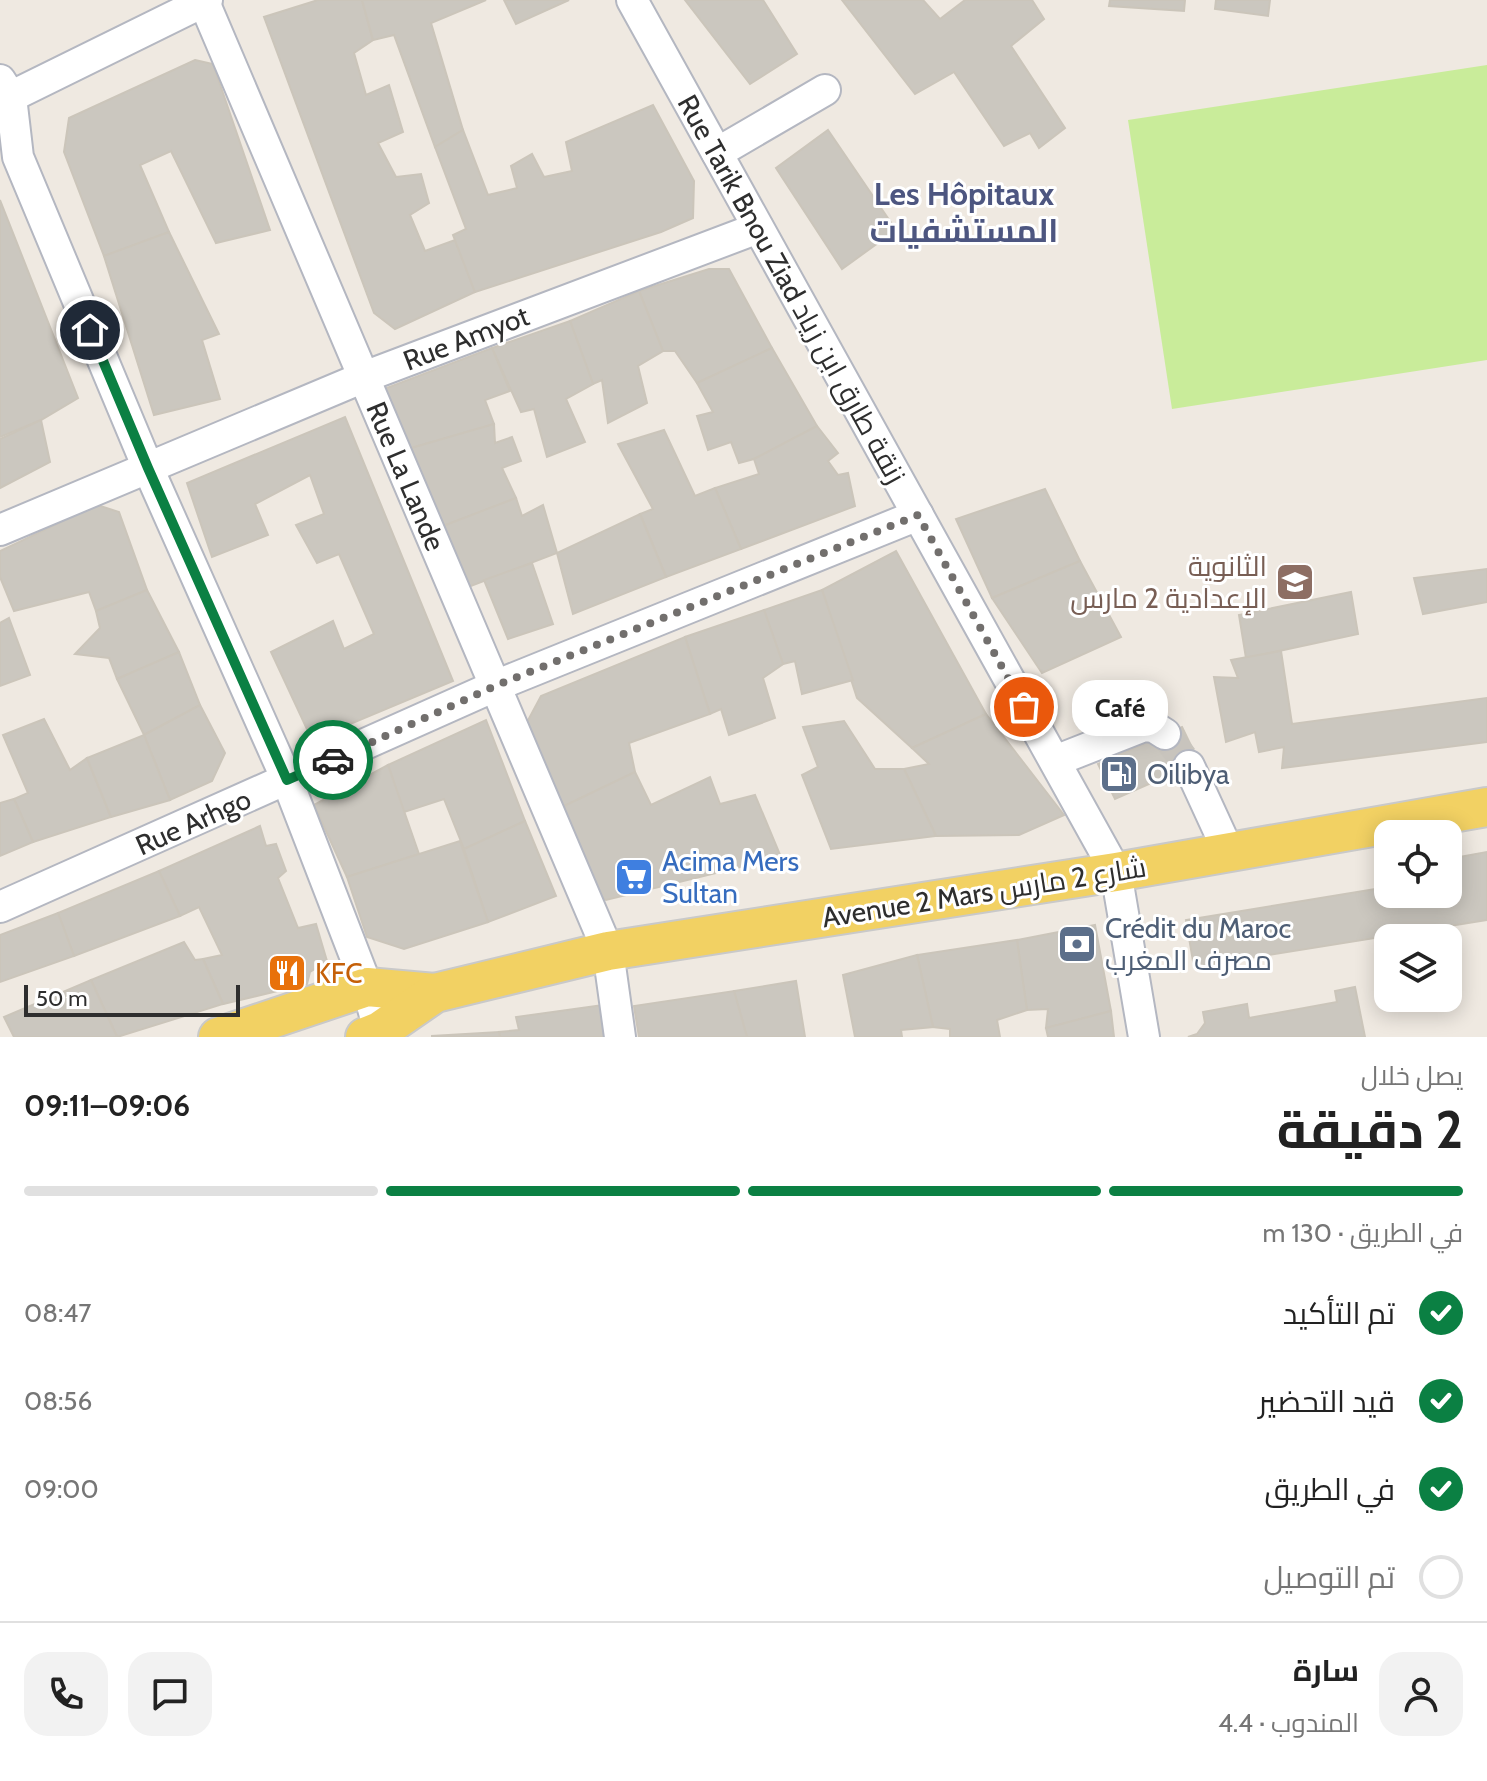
<!DOCTYPE html>
<html lang="ar">
<head>
<meta charset="utf-8">
<style>
  body { margin:0; font-family:Cabin,Cairo,sans-serif; background:#f2f2f2; color:#222; direction:rtl; height:100vh; display:flex; flex-direction:column; font-size:30px; white-space:nowrap }
  * { box-sizing:border-box; margin:0 }
  p { font-size:26px; color:#767676 }
  .icon { flex:none; width:44px; height:44px; fill:none; stroke:currentColor; stroke-width:2; stroke-linecap:round; stroke-linejoin:round }
  .map { position:relative; height:1037px; overflow:hidden; direction:ltr }
  .panel { display:flex; flex-direction:column; background:#fff; flex:1 }
  .panel>* { flex:none }
  .buttons { position:absolute; left:1374px; top:820px; display:grid; gap:16px }
  .buttons a { display:grid; place-items:center; width:88px; height:88px; border-radius:16px; background:#fff; box-shadow:0 4px 20px #0003; font-size:40px }
  .scale { position:absolute; left:24px; bottom:20px; width:216px; box-sizing:border-box; padding-left:8px; border:4px solid #2e2e2e; border-top:0; font-size:22px; line-height:28px; white-space:nowrap; color:#2e2e2e; -webkit-text-stroke:6px #fff; paint-order:stroke }
  .pin { position:absolute; display:grid; place-items:center; width:68px; height:68px; color:#fff; margin:-34px; border:4px solid #fff; border-radius:50%; box-shadow:0 2px 8px #0007 }
  .courier { position:absolute; display:grid; place-items:center; width:80px; height:80px; margin:-40px; border:6px solid #0b8043; border-radius:50%; background:#fff; color:#222; box-shadow:0 2px 10px #0007 }
  .bubble { position:absolute; height:56px; border-radius:24px; background:#fff; box-shadow:0 4px 20px #0003; font-size:26px; font-weight:700; line-height:56px; text-align:center; direction:rtl }
  .summary em { font-style:normal; font-weight:700 }
  .summary div { display:flex; flex-direction:column-reverse }
  .summary { display:flex; align-items:center; justify-content:space-between; height:136px; padding:0 24px }
  h1 { font-size:52px; font-weight:700; line-height:60px }
  .bar { display:grid; grid-template-columns:repeat(4,1fr); gap:12px 8px; align-content:center; height:96px; padding:0 24px }
  .bar i { height:10px; border-radius:6px; background:#e0e0e0 }
  .bar .current { background:#0b8043 }
  .bar p { grid-column:span 4 }
  .line { display:flex; align-items:center; gap:20px; padding:0 24px; border-top:2px solid #e0e0e0 }
  .line div { flex:1 }
  .round { display:grid; place-items:center; flex:none; width:84px; height:84px; border-radius:24px; background:#f2f2f2 }
  ol { padding:0 24px; list-style:none }
  li { display:flex; align-items:center; gap:24px; height:88px }
  li p { margin-inline-start:auto }
  li .icon { padding:8px; border-radius:50%; background:#0b8043; color:#fff; stroke-width:4 }
  li:last-child { color:#767676 }
  li i { width:44px; height:44px; border:4px solid #e0e0e0; border-radius:50% }
  .map>svg:first-child { display:block }
</style>
</head>
<body>
<div class="map">
<svg width="1487" height="1037" viewBox="0 0 1487 1037">
  <rect width="100%" height="100%" fill="#efe9e1"/>
  <path fill="#c9ec9a" d="M 1487,65 L 1487,360 L 1172,409 L 1128,120 Z"/>
  <g fill="#cbc7bf" stroke="#cbc5ba" stroke-width="2">
    <path d="M 318,0 L 362,0 L 373,40 L 354,53 L 366,95 L 389,85 L 403,132 L 378,143 L 396,177 L 421,174 L 429,203 L 410,215 L 425,251 L 455,240 L 475,292 L 395,329 L 374,313 L 264,17 Z"/>
    <path d="M 362,0 L 486,0 L 431,23 L 463,130 L 435,147 L 394,35 L 373,40 Z"/>
    <path d="M 504,0 L 569,0 L 516,24 Z"/>
    <path d="M 685,0 L 763,0 L 797,54 L 750,84 Z"/>
    <path d="M 842,0 L 923,0 L 940,19 L 965,0 L 1032,0 L 1044,19 L 1011,46 L 1065,128 L 1039,148 L 1030,133 L 1004,146 L 954,72 L 915,94 Z"/>
    <path d="M 1110,0 L 1185,0 L 1184,11 L 1109,6 Z"/>
    <path d="M 1216,0 L 1270,0 L 1268,16 L 1215,9 Z"/>
    <path d="M 195,60 L 213,64 L 270,230 L 216,243 L 171,151 L 140,165 L 169,232 L 104,256 L 64,152 L 69,118 Z"/>
    <path d="M 653,105 L 694,181 L 693,218 L 661,232 L 475,292 L 453,235 L 466,229 L 435,147 L 463,130 L 488,195 L 517,188 L 511,166 L 532,154 L 544,177 L 572,171 L 566,142 Z"/>
    <path d="M 828,130 L 896,230 L 842,269 L 776,168 Z"/>
    <path d="M 0,200 L 78,398 L 41,420 L 0,437 Z"/>
    <path d="M 169,232 L 219,334 L 202,340 L 220,399 L 154,415 L 104,256 Z"/>
    <path d="M 709,269 L 729,269 L 772,348 L 697,383 L 675,351 L 663,351 L 639,291 Z"/>
    <path d="M 639,291 L 663,351 L 638,366 L 647,403 L 608,423 L 602,380 L 593,384 L 570,321 Z"/>
    <path d="M 570,321 L 593,384 L 566,399 L 585,442 L 547,457 L 534,409 L 521,412 L 492,348 Z"/>
    <path d="M 492,348 L 510,391 L 485,400 L 494,424 L 408,449 L 384,389 Z"/>
    <path d="M 772,348 L 817,426 L 754,459 L 739,463 L 731,442 L 708,450 L 697,416 L 713,412 L 697,383 Z"/>
    <path d="M 345,417 L 453,681 L 312,740 L 271,652 L 333,621 L 344,649 L 374,634 L 339,554 L 317,563 L 296,525 L 324,514 L 310,475 L 255,504 L 268,535 L 212,557 L 187,483 Z"/>
    <path d="M 41,420 L 50,462 L 0,488 L 0,439 Z"/>
    <path d="M 494,424 L 495,443 L 512,437 L 521,461 L 502,468 L 516,498 L 438,528 L 408,449 Z"/>
    <path d="M 817,426 L 838,453 L 828,461 L 838,475 L 848,473 L 855,506 L 741,549 L 715,488 L 759,474 L 754,459 Z"/>
    <path d="M 664,430 L 695,496 L 715,488 L 741,549 L 666,577 L 640,514 L 653,509 L 618,444 Z"/>
    <path d="M 1045,489 L 1080,561 L 992,598 L 956,519 Z"/>
    <path d="M 516,498 L 522,516 L 543,505 L 557,553 L 463,589 L 438,528 Z"/>
    <path d="M 97,505 L 119,512 L 147,590 L 96,611 L 89,592 L 14,611 L 0,577 L 0,551 Z"/>
    <path d="M 640,514 L 666,577 L 573,614 L 557,553 Z"/>
    <path d="M 896,551 L 986,714 L 912,748 L 857,698 L 822,590 Z"/>
    <path d="M 1080,561 L 1121,637 L 1042,673 L 992,598 Z"/>
    <path d="M 532,563 L 553,624 L 508,639 L 484,580 Z"/>
    <path d="M 1487,569 L 1487,602 L 1423,614 L 1414,578 Z"/>
    <path d="M 147,590 L 179,652 L 117,679 L 109,658 L 75,654 L 100,628 L 96,611 Z"/>
    <path d="M 822,590 L 853,680 L 802,694 L 795,661 L 783,664 L 764,610 Z"/>
    <path d="M 1351,592 L 1358,634 L 1246,658 L 1239,615 Z"/>
    <path d="M 764,610 L 783,664 L 763,678 L 775,718 L 729,735 L 721,709 L 710,714 L 685,637 Z"/>
    <path d="M 9,618 L 30,675 L 0,686 L 0,623 Z"/>
    <path d="M 685,637 L 710,714 L 629,743 L 635,772 L 558,809 L 526,724 L 541,696 Z"/>
    <path d="M 1281,651 L 1292,724 L 1487,698 L 1487,742 L 1282,768 L 1284,747 L 1259,752 L 1255,732 L 1226,742 L 1214,677 L 1238,678 L 1231,660 Z"/>
    <path d="M 179,652 L 200,705 L 144,735 L 117,679 Z"/>
    <path d="M 200,705 L 225,753 L 212,781 L 170,800 L 144,735 Z"/>
    <path d="M 986,714 L 1064,815 L 1019,835 L 936,836 L 904,769 L 929,764 L 912,748 Z"/>
    <path d="M 44,719 L 70,770 L 87,758 L 111,817 L 33,842 L 14,799 L 28,793 L 3,735 Z"/>
    <path d="M 486,720 L 525,821 L 464,849 L 444,799 L 404,812 L 388,765 Z"/>
    <path d="M 844,721 L 875,769 L 904,769 L 936,836 L 831,849 L 802,775 L 818,767 L 803,727 Z"/>
    <path d="M 1182,727 L 1199,762 L 1115,799 L 1098,764 Z"/>
    <path d="M 144,735 L 170,800 L 111,817 L 87,758 Z"/>
    <path d="M 388,765 L 419,854 L 347,877 L 314,805 Z"/>
    <path d="M 635,772 L 651,805 L 710,777 L 720,804 L 755,795 L 781,857 L 606,900 L 592,891 L 558,809 Z"/>
    <path d="M 14,799 L 33,842 L 0,856 L 0,803 Z"/>
    <path d="M 525,821 L 556,896 L 488,922 L 464,849 Z"/>
    <path d="M 260,826 L 266,846 L 276,844 L 286,871 L 278,878 L 298,928 L 316,924 L 327,961 L 310,972 L 307,984 L 223,1004 L 203,959 L 222,955 L 199,907 L 180,916 L 159,871 Z"/>
    <path d="M 460,841 L 488,922 L 404,949 L 367,937 L 347,877 Z"/>
    <path d="M 1487,852 L 1487,920 L 1194,967 L 1186,920 L 1388,887 L 1388,894 L 1448,894 L 1448,859 Z"/>
    <path d="M 159,871 L 180,916 L 74,956 L 58,913 Z"/>
    <path d="M 58,913 L 74,956 L 0,982 L 0,935 Z"/>
    <path d="M 1095,925 L 1111,1011 L 1046,1028 L 1048,1009 L 1027,1010 L 1017,940 Z"/>
    <path d="M 1017,940 L 1027,1010 L 997,1020 L 1000,1037 L 950,1037 L 950,1029 L 933,1027 L 917,955 Z"/>
    <path d="M 184,942 L 195,960 L 203,959 L 223,1004 L 117,1037 L 91,980 Z"/>
    <path d="M 917,955 L 933,1027 L 901,1030 L 902,1037 L 855,1037 L 843,975 Z"/>
    <path d="M 91,980 L 117,1037 L 14,1037 L 4,1017 Z"/>
    <path d="M 796,981 L 805,1037 L 747,1037 L 734,991 Z"/>
    <path d="M 1355,987 L 1365,1037 L 1188,1037 L 1197,1034 L 1205,1023 L 1203,1012 L 1247,1004 L 1249,1018 L 1337,1002 L 1335,991 Z"/>
    <path d="M 734,991 L 747,1037 L 639,1037 L 634,1006 Z"/>
    <path d="M 604,1005 L 607,1037 L 500,1037 L 499,1032 L 519,1030 L 516,1017 Z"/>
    <path d="M 1111,1011 L 1114,1037 L 1048,1037 L 1046,1028 Z"/>
    <path d="M 499,1032 L 500,1037 L 432,1037 L 432,1036 Z"/>
  </g>
  <g fill="none" stroke-linecap="round" stroke-linejoin="round">
    <path stroke="#c8c4bd" stroke-width="30" stroke-dasharray="30 15" stroke-linecap="butt" d="M 1165,734 L 1189,766"/>
    <g stroke="#b4b7c1" stroke-width="34">
      <g id="minor">
        <path d="M 632,0 L 1116,872 L 1144,1037"/>
        <path d="M 204,2 L 608,951 L 620,1037"/>
        <path d="M 0,80 L 11,97 L 18,157 L 148,468 L 287,780 L 367,987 L 381,1037"/>
        <path d="M 0,102 L 207,0"/>
        <path d="M 717,153 L 825,90"/>
        <path d="M 0,530 L 364,377 L 758,228"/>
        <path d="M 1055,761 L 1144,726 L 1154,727 L 1165,734"/>
        <path d="M 1189,766 L 1229,853"/>
        <path d="M 0,907 L 495,686 L 918,515"/>
      </g>
    </g>
    <g stroke="#c9c9c9" stroke-width="42">
      <g id="major">
        <path d="M 218,1037 L 367,987 L 435,993"/>
        <path d="M 365,1037 L 380,1031 L 435,993 L 608,951 L 1116,872 L 1487,807"/>
      </g>
    </g>
    <use href="#minor" stroke="#fff" stroke-width="30"/>
    <use href="#major" stroke="#f2d163" stroke-width="38"/>
  </g>
  <g fill="none" stroke-linecap="round" stroke-linejoin="round">
    <path stroke="#726f6d" stroke-width="8" stroke-dasharray="0 14.4" d="M 333,760 L 495,686 L 918,515 L 1024,707"/>
    <path stroke="#0b8043" stroke-width="10" d="M 90,330 L 148,468 L 287,780 L 333,760"/>
  </g>
  <defs>
    <g id="school-square" transform="scale(2)"><rect x="-9" y="-9" width="18" height="18" rx="4" fill="#8d6e63" stroke="#fff"/><path d="M0-5L7-2L0 1L-7-2ZM-4 1L0 2.5L4 1V4Q0 6-4 4Z" fill="#fff"/></g>
    <g id="fuel-square" transform="scale(2)"><rect x="-9" y="-9" width="18" height="18" rx="4" fill="#5c6f8a" stroke="#fff"/><path d="M-5.5-6h7V0h2V4h1.3V-2.5L3-4.5l.8-.8L6-3V5H2.5V1h-1V6h-7ZM-4.2-4.7v3.2H.2V-4.7Z" fill="#fff"/></g>
    <g id="supermarket-square" transform="scale(2)"><rect x="-9" y="-9" width="18" height="18" rx="4" fill="#3f7fe0" stroke="#fff"/><path d="M-6-5.5h2.5l.6 2H6L4.5 2H-2.5L-4.4-4H-6ZM-1.5 3.2a1.3 1.3 0 1 0 .1 0ZM3 3.2a1.3 1.3 0 1 0 .1 0Z" fill="#fff"/></g>
    <g id="bank-square" transform="scale(2)"><rect x="-9" y="-9" width="18" height="18" rx="4" fill="#5c6f8a" stroke="#fff"/><path d="M-6-4H6V4H-6ZM0-2.3a2.3 2.3 0 1 0 0 4.6a2.3 2.3 0 1 0 0-4.6Z" fill="#fff"/></g>
    <g id="restaurant-square" transform="scale(2)"><rect x="-9" y="-9" width="18" height="18" rx="4" fill="#e8710a" stroke="#fff"/><path d="M-5-6h1v4h1v-4h1v4h1v-4h1v5L-1.5 .5V6h-2V.5L-5-1ZM5-6V6H3V1.5H1.5Q1.5-4 5-6Z" fill="#fff"/></g>
  </defs>
  <g fill-rule="evenodd">
    <use href="#school-square" x="1295" y="582"/>
    <use href="#fuel-square" x="1119" y="774"/>
    <use href="#supermarket-square" x="634" y="877"/>
    <use href="#bank-square" x="1077" y="944"/>
    <use href="#restaurant-square" x="287" y="973"/>
  </g>
  <g text-anchor="middle" dominant-baseline="central" stroke-width="6" stroke-linejoin="round" paint-order="stroke">
    <g font-size="28" fill="#2e2e2e" stroke="#fff">
      <text transform="translate(792 289) rotate(61)">Rue Tarik Bnou Ziad زنقة طارق ابن زياد</text>
      <text transform="translate(466 338) rotate(-21)">Rue Amyot</text>
      <text transform="translate(406 476) rotate(67)">Rue La Lande</text>
      <text transform="translate(193 822) rotate(-24)">Rue Arhgo</text>
      <text transform="translate(984 892) rotate(-9)">Avenue 2 Mars شارع 2 مارس</text>
    </g>
    <g font-size="28" fill="#785e54" stroke="#fff" text-anchor="end">
      <text x="1267" y="566">الثانوية<tspan x="1267" dy="32">الإعدادية 2 مارس</tspan></text>
    </g>
    <g font-size="28" fill="#4e5e75" stroke="#fff" text-anchor="start">
      <text x="1147" y="774">Oilibya</text>
      <text x="1105" y="928">Crédit du Maroc<tspan x="1105" dy="32">مصرف المغرب</tspan></text>
    </g>
    <g font-size="28" fill="#366cbe" stroke="#fff" text-anchor="start">
      <text x="662" y="861">Acima Mers<tspan x="662" dy="32">Sultan</tspan></text>
    </g>
    <g font-size="28" fill="#c56008" stroke="#fff" text-anchor="start">
      <text x="315" y="973">KFC</text>
    </g>
    <g font-size="32" font-weight="bold" fill="#4d5680" stroke="#fff">
      <text x="964" y="193">Les Hôpitaux<tspan x="964" dy="37">المستشفيات</tspan></text>
    </g>
  </g>
</svg>
<div class="buttons">
<a><svg class="icon" aria-label="locate" viewBox="0 0 24 24"><circle cx="12" cy="12" r="6"/><path d="M12 2v4M12 18v4M2 12h4M18 12h4"/></svg></a>
<a><svg class="icon" aria-label="layers" viewBox="0 0 24 24"><path d="M12 4l9 5-9 5-9-5zM3 14l9 5 9-5"/></svg></a>
</div>
<div class="scale">50 m</div>
<div class="pin" style="left:1024px;top:707px;background:#ea580c"><svg class="icon" aria-label="bag" viewBox="0 0 24 24"><path d="M5 8h14l-1 12H6zM9 8a3 3 0 0 1 6 0"/></svg></div>
<div class="pin" style="left:90px;top:330px;background:#1f2937"><svg class="icon" aria-label="home" viewBox="0 0 24 24"><path d="M3 11l9-7 9 7M6 9v11h12V9"/></svg></div>
<div class="courier" style="left:333px;top:760px"><svg class="icon" aria-label="car" viewBox="0 0 24 24"><path d="M5 17H2v-5l4-1 3-4h7l3 4 3 1v5h-3M9 17h6M6 11h13"/><circle cx="7" cy="17" r="2"/><circle cx="17" cy="17" r="2"/></svg></div>
<div class="bubble" style="left:1072px;top:680px;width:96px">Café</div>
</div>
<section class="panel">
<div class="summary"><div><h1>2 دقيقة</h1><p>يصل خلال</p></div><em>09:06–09:11</em></div>
<div class="bar"><i class="current"></i><i class="current"></i><i class="current"></i><i></i><p>في الطريق · 130 m</p></div>
<ol>
<li><svg class="icon" aria-label="check" viewBox="0 0 24 24"><path d="M5 12l5 5 9-10"/></svg>تم التأكيد<p>08:47</p></li>
<li><svg class="icon" aria-label="check" viewBox="0 0 24 24"><path d="M5 12l5 5 9-10"/></svg>قيد التحضير<p>08:56</p></li>
<li><svg class="icon" aria-label="check" viewBox="0 0 24 24"><path d="M5 12l5 5 9-10"/></svg>في الطريق<p>09:00</p></li>
<li><i></i>تم التوصيل</li>
</ol>
<div class="line" style="height:144px"><a class="round"><svg class="icon" aria-label="person" viewBox="0 0 24 24"><circle cx="12" cy="8" r="4"/><path d="M4 21q1-7 8-7t8 7"/></svg></a><div><b>سارة</b><p>المندوب · 4.4</p></div><a class="round"><svg class="icon" aria-label="chat" viewBox="0 0 24 24"><path d="M4 5h16v11H9l-5 4z"/></svg></a><a class="round"><svg class="icon" aria-label="phone" viewBox="0 0 24 24"><path d="M5 4h4l2 5-3 2q2 4 5 5l2-3 5 2v4C11 20 4 13 5 4z"/></svg></a></div>
</section>
</body>
</html>
